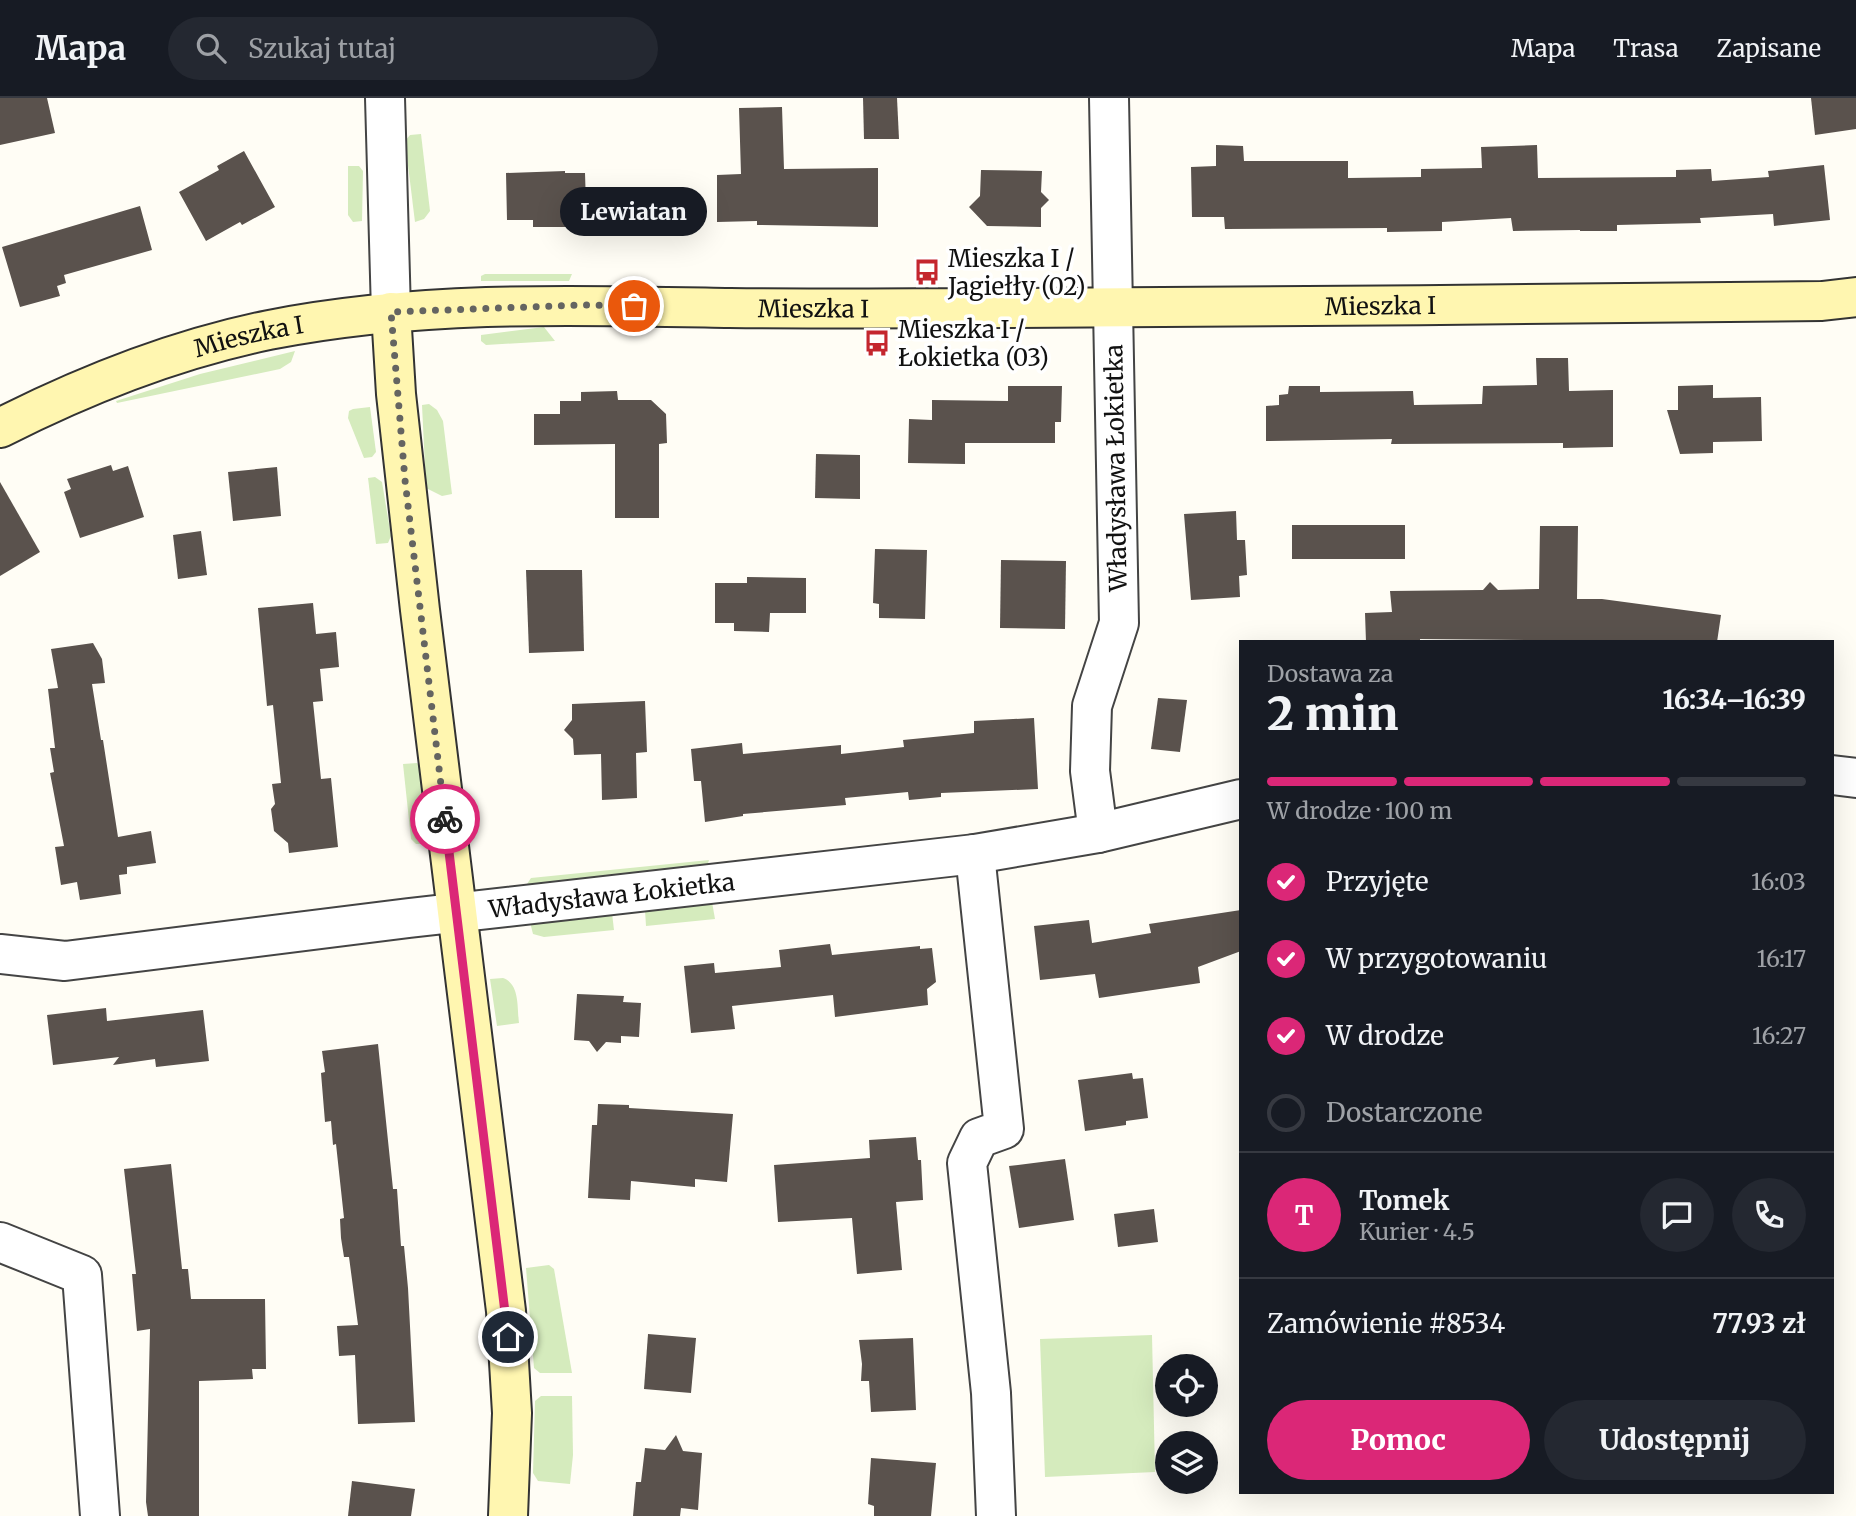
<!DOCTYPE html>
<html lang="pl">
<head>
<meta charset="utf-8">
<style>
  body { margin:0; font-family:Merriweather,serif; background:#242831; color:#f1f3f6; height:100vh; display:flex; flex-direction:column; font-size:26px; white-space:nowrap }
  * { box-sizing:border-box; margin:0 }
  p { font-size:23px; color:#9ea1a6 }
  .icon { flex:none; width:38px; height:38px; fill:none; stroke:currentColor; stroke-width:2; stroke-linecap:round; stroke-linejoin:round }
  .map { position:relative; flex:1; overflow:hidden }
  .side { position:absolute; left:1239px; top:542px; width:595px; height:854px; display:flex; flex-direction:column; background:#171b24; border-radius:0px; box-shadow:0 7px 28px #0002 }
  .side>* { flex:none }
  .tools { position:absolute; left:1155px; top:1256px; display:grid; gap:14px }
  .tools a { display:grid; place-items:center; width:63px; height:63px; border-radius:50%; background:#171b24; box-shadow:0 7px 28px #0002; font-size:35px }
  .pin { position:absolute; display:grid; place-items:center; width:60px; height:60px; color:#fff; margin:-30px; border:4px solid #fff; border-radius:50%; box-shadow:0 2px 7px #0007 }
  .courier { position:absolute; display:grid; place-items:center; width:70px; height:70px; margin:-35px; border:5px solid #db2777; border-radius:50%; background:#fff; color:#222; box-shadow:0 2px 9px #0007 }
  .bubble { position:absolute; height:49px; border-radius:24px; background:#171b24; box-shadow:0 7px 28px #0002; font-size:23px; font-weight:800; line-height:49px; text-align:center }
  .head em { font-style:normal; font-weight:800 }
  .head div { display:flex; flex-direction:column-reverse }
  .head { display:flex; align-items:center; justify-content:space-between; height:119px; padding:0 28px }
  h1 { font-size:46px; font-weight:800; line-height:52px }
  .bar { display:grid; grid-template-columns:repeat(4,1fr); gap:10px 7px; align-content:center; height:84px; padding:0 28px }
  .bar i { height:9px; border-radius:5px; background:#363941 }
  .bar .selected { background:#db2777 }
  .bar p { grid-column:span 4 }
  .line { display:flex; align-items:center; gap:18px; padding:0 28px; border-top:2px solid #363941 }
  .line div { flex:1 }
  .round { display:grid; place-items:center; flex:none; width:74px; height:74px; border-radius:37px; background:#242831 }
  ol { padding:0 28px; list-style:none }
  li { display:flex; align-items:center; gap:21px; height:77px }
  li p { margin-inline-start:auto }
  li .icon { padding:7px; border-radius:50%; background:#db2777; color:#fff; stroke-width:4 }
  li:last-child { color:#9ea1a6 }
  li i { width:38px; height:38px; border:4px solid #363941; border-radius:50% }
  .button { display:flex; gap:14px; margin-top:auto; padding:14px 28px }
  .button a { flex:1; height:80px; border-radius:42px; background:#db2777; color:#fff; font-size:28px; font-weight:800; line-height:80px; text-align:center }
  .button a+a { background:#242831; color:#f1f3f6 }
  header { display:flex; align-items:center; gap:42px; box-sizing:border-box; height:98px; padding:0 35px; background:#171b24; border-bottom:2px solid #363941 }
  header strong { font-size:33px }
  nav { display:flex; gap:38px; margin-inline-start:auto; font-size:24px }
  .search { width:490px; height:63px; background:#242831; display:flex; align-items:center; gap:18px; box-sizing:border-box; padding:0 24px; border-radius:38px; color:#9ea1a6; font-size:26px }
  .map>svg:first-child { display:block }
</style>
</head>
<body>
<header>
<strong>Mapa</strong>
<div class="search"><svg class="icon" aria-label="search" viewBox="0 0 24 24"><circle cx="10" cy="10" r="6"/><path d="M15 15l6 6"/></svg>Szukaj tutaj</div>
<nav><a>Mapa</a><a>Trasa</a><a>Zapisane</a></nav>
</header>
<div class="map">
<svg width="1856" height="1418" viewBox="0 0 1856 1418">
  <rect width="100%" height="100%" fill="#fffdf5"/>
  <g fill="#d5ebbd">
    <path d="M 421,36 L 430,113 L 424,121 L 415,124 L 405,43 L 410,37 Z"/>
    <path d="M 348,68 L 359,68 L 363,73 L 362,123 L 353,124 L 348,117 Z"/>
    <path d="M 485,176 L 572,176 L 569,183 L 481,183 L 481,178 Z"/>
    <path d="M 544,229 L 555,243 L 486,247 L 481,243 L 481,237 Z"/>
    <path d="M 295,253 L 291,264 L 280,271 L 117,305 L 116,303 L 200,276 Z"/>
    <path d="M 429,306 L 437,312 L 443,323 L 452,396 L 442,398 L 426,390 L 422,307 Z"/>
    <path d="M 370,309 L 376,354 L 372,359 L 364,360 L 348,320 L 349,313 L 353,311 Z"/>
    <path d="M 375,379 L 382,384 L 391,438 L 388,445 L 376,446 L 368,380 Z"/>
    <path d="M 417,665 L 420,668 L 432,746 L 416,746 L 411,741 L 403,666 Z"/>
    <path d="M 709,762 L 707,769 L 527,790 L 527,786 L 531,780 Z"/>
    <path d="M 712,804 L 715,821 L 646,828 L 645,812 Z"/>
    <path d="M 612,815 L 614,832 L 544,839 L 533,836 L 530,824 Z"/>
    <path d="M 503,880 C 520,886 517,909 519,925 L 497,928 L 490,881 Z"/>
    <path d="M 549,1167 L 554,1171 L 572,1275 L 540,1275 L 534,1270 L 526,1170 Z"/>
    <path d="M 1152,1237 L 1155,1374 L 1045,1379 L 1040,1241 Z"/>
    <path d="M 541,1298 L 572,1298 L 573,1357 L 570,1386 L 538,1383 L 533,1375 L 535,1303 Z"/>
  </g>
  <g fill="#5a524d">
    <path d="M 0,0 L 47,0 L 55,35 L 0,47 Z"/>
    <path d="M 863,0 L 897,0 L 899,41 L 864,41 Z"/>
    <path d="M 1811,0 L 1856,0 L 1856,31 L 1815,37 Z"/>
    <path d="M 782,9 L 784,71 L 878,70 L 878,129 L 757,127 L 757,123 L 717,124 L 717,77 L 741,76 L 739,10 Z"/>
    <path d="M 1216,47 L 1243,48 L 1244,63 L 1348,63 L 1348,80 L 1421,79 L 1421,71 L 1482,70 L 1481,49 L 1537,47 L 1538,80 L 1676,79 L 1676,72 L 1711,71 L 1712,83 L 1769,79 L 1768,73 L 1824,67 L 1830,122 L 1774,128 L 1773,116 L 1700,120 L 1701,125 L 1617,127 L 1617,133 L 1580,133 L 1580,132 L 1513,133 L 1511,120 L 1442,124 L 1442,133 L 1387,134 L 1387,130 L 1225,131 L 1224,119 L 1192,119 L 1191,69 L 1216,68 Z"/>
    <path d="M 244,53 L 275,109 L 242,127 L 240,124 L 206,143 L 179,94 L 219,72 L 217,68 Z"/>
    <path d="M 981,72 L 1042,73 L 1041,94 L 1049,102 L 1041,110 L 1041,129 L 987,128 L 969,109 L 980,98 Z"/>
    <path d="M 565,73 L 565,75 L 585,75 L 586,107 L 567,107 L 566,129 L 533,129 L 533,122 L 507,122 L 506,75 Z"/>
    <path d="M 140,108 L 152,152 L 64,177 L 66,185 L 57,188 L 60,198 L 20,209 L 2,149 Z"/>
    <path d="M 1536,260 L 1568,260 L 1569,293 L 1613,292 L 1613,349 L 1563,350 L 1563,345 L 1391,346 L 1392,341 L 1266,343 L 1266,308 L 1279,307 L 1279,297 L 1288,296 L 1289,288 L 1320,288 L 1320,294 L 1413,293 L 1414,307 L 1482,306 L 1483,288 L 1537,287 Z"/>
    <path d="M 1713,287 L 1713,300 L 1761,299 L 1762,343 L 1713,344 L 1713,355 L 1680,356 L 1667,312 L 1678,312 L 1678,288 Z"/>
    <path d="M 1008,288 L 1062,288 L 1061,324 L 1055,324 L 1055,345 L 965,345 L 965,366 L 908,365 L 909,321 L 932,322 L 932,302 L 1008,303 Z"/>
    <path d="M 617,293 L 618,302 L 651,302 L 666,316 L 667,345 L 659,346 L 659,420 L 615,420 L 615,346 L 534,347 L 534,316 L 560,316 L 560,303 L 581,303 L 581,294 Z"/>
    <path d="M 816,356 L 860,357 L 860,401 L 815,400 Z"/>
    <path d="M 111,367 L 113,373 L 128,368 L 144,419 L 80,440 L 64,394 L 71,391 L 67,381 Z"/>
    <path d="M 277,369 L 281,418 L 233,423 L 228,374 Z"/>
    <path d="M 0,384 L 40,454 L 0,478 Z"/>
    <path d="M 1236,413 L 1237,442 L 1245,442 L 1247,477 L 1239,478 L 1240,499 L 1191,502 L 1184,416 Z"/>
    <rect x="1292" y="427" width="113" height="34"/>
    <path d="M 1540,428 L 1578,428 L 1577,501 L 1602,501 L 1721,517 L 1717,544 L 1420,541 L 1420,544 L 1366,544 L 1365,515 L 1392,514 L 1390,493 L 1483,492 L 1490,484 L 1498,492 L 1539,491 Z"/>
    <path d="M 201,433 L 207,477 L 178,481 L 173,437 Z"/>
    <path d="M 875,451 L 927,452 L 925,521 L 879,520 L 879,506 L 873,505 Z"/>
    <path d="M 1001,462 L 1066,463 L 1065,531 L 1000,530 Z"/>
    <path d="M 526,472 L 582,472 L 584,553 L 529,555 Z"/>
    <path d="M 747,479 L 806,480 L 806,515 L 770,515 L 769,534 L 734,533 L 734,525 L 715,525 L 715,485 L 747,485 Z"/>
    <path d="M 313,505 L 316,536 L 336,534 L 339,569 L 320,571 L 323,603 L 313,604 L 321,681 L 331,680 L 338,749 L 289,755 L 288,745 L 274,733 L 271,711 L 275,706 L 272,686 L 281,685 L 273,607 L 267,608 L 258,510 Z"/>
    <path d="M 93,545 L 102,561 L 105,585 L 92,586 L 101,642 L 103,642 L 118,739 L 151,733 L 156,765 L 127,769 L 127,776 L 119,777 L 121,796 L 80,802 L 77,784 L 61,787 L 55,749 L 64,748 L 50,675 L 54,674 L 50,650 L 55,650 L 48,591 L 58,590 L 51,551 Z"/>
    <path d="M 1158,600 L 1187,602 L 1180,654 L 1151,651 Z"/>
    <path d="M 645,603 L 647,654 L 636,655 L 637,700 L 602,702 L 601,656 L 574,657 L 573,641 L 564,632 L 572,622 L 572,606 Z"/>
    <path d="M 1034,620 L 1038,691 L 941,695 L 941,699 L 909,702 L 908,694 L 845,700 L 846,707 L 743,716 L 743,718 L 705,724 L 701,683 L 694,683 L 691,651 L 742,645 L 743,656 L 841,647 L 841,656 L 904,649 L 903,642 L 974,635 L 974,623 Z"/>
    <path d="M 1241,812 L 1241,853 L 1198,869 L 1200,885 L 1099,900 L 1095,876 L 1040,882 L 1034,828 L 1089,822 L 1092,845 L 1151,835 L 1149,826 Z"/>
    <path d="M 830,846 L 832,857 L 920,848 L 920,851 L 932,850 L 936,884 L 927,891 L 928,907 L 835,919 L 833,897 L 732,908 L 735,931 L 691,935 L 684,868 L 714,865 L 715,875 L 781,869 L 779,852 Z"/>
    <path d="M 577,896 L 624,898 L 623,904 L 641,905 L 639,939 L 621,938 L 621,945 L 606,944 L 597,954 L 589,943 L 574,942 Z"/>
    <path d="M 106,910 L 107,923 L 203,912 L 209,963 L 156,969 L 155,961 L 113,967 L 119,959 L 53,967 L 47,917 Z"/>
    <path d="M 378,946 L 393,1091 L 397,1091 L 401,1148 L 404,1148 L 408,1190 L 415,1324 L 358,1326 L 355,1257 L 339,1258 L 337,1228 L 358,1227 L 349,1159 L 344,1159 L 341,1140 L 340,1121 L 344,1120 L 336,1046 L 333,1047 L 331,1023 L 325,1024 L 321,975 L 325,974 L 322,953 Z"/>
    <path d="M 1132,975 L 1133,981 L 1143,980 L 1148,1020 L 1126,1023 L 1126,1027 L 1085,1033 L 1078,982 Z"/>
    <path d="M 598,1006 L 629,1007 L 629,1010 L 733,1016 L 727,1084 L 695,1081 L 695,1089 L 631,1083 L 630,1102 L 588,1100 L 592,1027 L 597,1027 Z"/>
    <path d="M 916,1039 L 918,1062 L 921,1062 L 923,1102 L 896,1104 L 902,1172 L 857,1176 L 852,1120 L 778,1124 L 774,1067 L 870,1060 L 869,1042 Z"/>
    <path d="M 1065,1061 L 1074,1122 L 1019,1130 L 1009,1068 Z"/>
    <path d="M 171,1066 L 182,1171 L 188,1171 L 191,1201 L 265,1201 L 266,1271 L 252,1271 L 253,1281 L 199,1283 L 199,1418 L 148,1418 L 146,1404 L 150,1231 L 137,1233 L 132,1176 L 136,1176 L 124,1071 Z"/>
    <path d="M 1154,1111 L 1158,1144 L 1118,1149 L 1114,1116 Z"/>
    <path d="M 648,1236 L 696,1240 L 691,1295 L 644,1291 Z"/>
    <path d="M 913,1240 L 916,1312 L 871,1314 L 869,1283 L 861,1283 L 862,1266 L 859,1242 Z"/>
    <path d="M 676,1337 L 683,1353 L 702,1355 L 698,1412 L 681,1410 L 680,1418 L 633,1418 L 636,1384 L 641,1384 L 645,1350 L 665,1352 Z"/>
    <path d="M 871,1360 L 936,1365 L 931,1418 L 874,1418 L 874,1408 L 868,1406 Z"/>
    <path d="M 352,1383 L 415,1391 L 411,1418 L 348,1418 Z"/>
  </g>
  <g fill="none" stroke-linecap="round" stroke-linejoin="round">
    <g stroke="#444" stroke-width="42">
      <g id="street">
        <path d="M 385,0 L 391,214"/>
        <path d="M 1832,677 L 1856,680"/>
        <path d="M 1098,735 L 1090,673 L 1092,608 L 1119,525 L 1109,0"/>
        <path d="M 975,756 L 1004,1031 L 979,1040 L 967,1065 L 991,1295 L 996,1418"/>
        <path id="s1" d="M 0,856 L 65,863 L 409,820 L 975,756 L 1098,735 L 1241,701"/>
        <path d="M 0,1144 L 82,1177 L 100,1418"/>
      </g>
    </g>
    <g stroke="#333" stroke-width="42">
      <g id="secondary">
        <path d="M 391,214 L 396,296 L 420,512 L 506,1213 L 512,1315 L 508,1418"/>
        <path id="s2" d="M 0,330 C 85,287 176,251 269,232 C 421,202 576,207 730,210 C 823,211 915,210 1008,210 C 1279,210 1551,205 1822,203 L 1856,199"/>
      </g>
    </g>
    <use href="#street" stroke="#fff" stroke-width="38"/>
    <use href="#secondary" stroke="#fff6b0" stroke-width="38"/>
  </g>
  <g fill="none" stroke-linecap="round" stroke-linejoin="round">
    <path stroke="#646461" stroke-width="7" stroke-dasharray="0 12.6" d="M 445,721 L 405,382 L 391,214 L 582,207 L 634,208"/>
    <path stroke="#db2777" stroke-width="9" d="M 445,721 L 508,1239"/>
  </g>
  <defs>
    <g id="bus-bare" transform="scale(2.1)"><path d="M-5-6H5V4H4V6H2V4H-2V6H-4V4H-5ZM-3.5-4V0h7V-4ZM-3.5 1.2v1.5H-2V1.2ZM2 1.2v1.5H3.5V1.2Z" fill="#c4262e" stroke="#fff" stroke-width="2.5" paint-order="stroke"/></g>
  </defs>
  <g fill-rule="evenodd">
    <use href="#bus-bare" x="927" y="174"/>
    <use href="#bus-bare" x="877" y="245"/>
  </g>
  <g text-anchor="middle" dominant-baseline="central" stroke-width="7" stroke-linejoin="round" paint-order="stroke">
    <g font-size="24" fill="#111" stroke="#fff" text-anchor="start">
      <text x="948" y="160">Mieszka I /<tspan x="948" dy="28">Jagiełły (02)</tspan></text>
      <text x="898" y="231">Mieszka I /<tspan x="898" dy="28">Łokietka (03)</tspan></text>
    </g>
    <g font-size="24" fill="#111" stroke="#fff">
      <text stroke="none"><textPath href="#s2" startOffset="1400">Mieszka I</textPath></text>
      <text stroke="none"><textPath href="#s2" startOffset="833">Mieszka I</textPath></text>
      <text stroke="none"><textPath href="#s2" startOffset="266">Mieszka I</textPath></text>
      <text transform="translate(1116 370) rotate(-91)">Władysława Łokietka</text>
      <text stroke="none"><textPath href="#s1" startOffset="616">Władysława Łokietka</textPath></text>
    </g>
  </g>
</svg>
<div class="tools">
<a><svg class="icon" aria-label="locate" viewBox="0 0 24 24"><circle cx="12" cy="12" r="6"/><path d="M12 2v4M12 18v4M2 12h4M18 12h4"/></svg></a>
<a><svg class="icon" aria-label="layers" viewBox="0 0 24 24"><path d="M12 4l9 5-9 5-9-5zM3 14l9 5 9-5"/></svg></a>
</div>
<div class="pin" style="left:634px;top:208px;background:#ea580c"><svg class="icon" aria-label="bag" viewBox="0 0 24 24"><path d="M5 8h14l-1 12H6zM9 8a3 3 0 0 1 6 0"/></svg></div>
<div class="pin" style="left:508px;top:1239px;background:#1f2937"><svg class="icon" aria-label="home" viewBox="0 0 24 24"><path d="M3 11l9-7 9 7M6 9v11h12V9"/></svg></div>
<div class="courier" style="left:445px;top:721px"><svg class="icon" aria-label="bike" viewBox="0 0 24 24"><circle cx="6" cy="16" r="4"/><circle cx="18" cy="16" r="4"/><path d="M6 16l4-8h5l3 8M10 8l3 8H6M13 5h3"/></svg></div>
<div class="bubble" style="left:560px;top:89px;width:147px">Lewiatan</div>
<section class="side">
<div class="head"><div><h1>2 min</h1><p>Dostawa za</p></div><em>16:34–16:39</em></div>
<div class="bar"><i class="selected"></i><i class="selected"></i><i class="selected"></i><i></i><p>W drodze · 100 m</p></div>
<ol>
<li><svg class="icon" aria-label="check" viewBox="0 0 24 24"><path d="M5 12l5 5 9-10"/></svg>Przyjęte<p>16:03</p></li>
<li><svg class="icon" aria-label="check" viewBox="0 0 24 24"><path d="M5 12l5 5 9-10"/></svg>W przygotowaniu<p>16:17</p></li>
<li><svg class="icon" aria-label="check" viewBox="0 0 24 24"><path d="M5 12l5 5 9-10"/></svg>W drodze<p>16:27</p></li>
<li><i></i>Dostarczone</li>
</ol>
<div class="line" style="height:126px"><b class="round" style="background:#db2777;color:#fff">T</b><div><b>Tomek</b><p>Kurier · 4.5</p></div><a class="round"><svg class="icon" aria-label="chat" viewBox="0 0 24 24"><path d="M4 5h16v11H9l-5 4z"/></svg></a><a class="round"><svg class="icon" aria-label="phone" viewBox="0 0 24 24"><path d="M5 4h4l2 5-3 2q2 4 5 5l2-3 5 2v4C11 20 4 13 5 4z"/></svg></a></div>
<div class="line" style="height:91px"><div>Zamówienie #8534</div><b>77.93 zł</b></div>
<div class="button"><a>Pomoc</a><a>Udostępnij</a></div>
</section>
</div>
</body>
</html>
